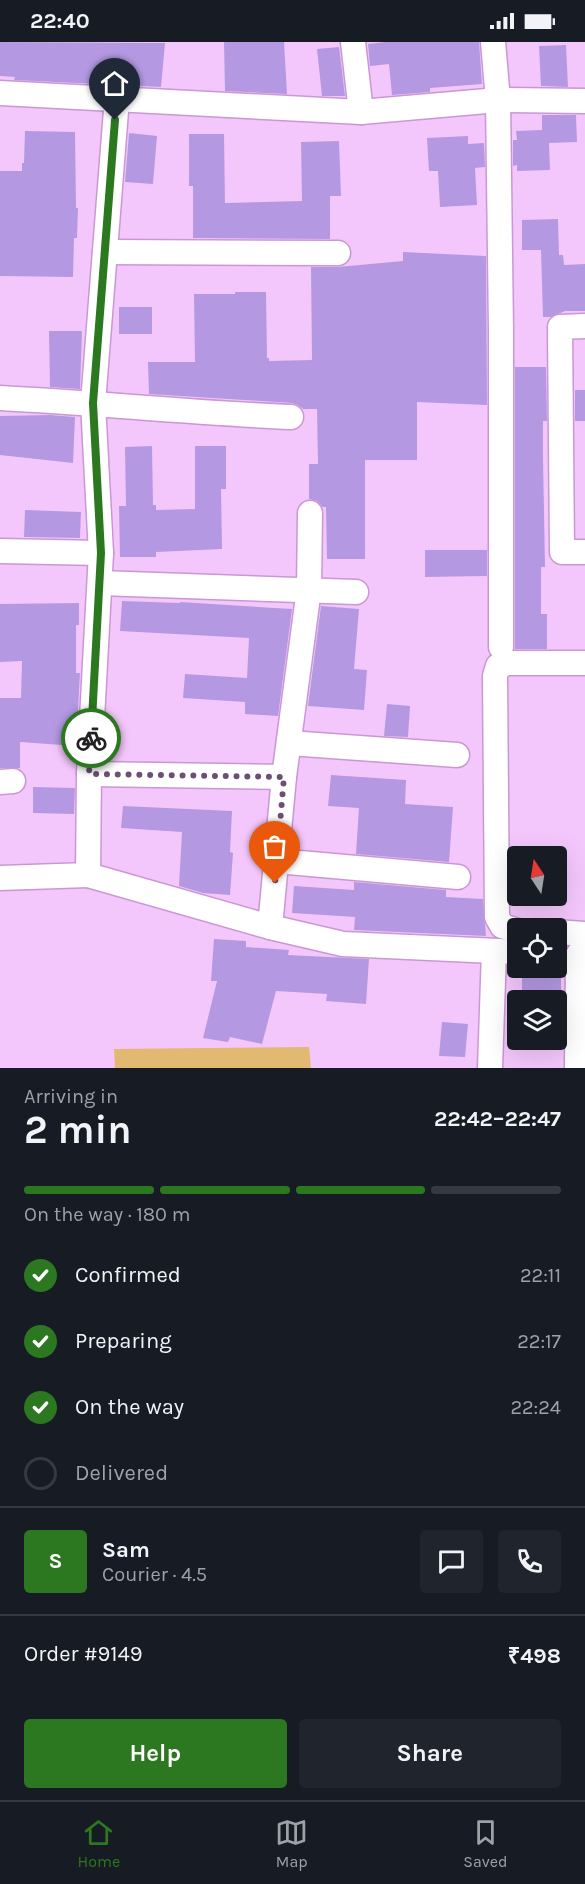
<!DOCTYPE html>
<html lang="en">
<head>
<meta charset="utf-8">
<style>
  body { margin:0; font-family:Karla,sans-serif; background:#20242c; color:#f1f3f6; height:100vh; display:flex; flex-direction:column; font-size:22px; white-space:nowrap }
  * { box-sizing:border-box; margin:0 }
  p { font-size:20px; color:#9ea1a6 }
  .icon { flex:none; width:33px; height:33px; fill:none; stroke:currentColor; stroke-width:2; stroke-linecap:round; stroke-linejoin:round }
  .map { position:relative; height:1026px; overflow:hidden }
  .drawer { display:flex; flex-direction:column; background:#171b24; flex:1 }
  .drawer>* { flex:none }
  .needle { width:39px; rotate:348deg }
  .tools { position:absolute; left:507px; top:804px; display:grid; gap:12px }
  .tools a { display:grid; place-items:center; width:60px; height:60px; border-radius:6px; background:#171b24; box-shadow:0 6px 24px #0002; font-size:30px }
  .pin { position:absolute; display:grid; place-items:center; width:51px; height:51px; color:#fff; margin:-62px -26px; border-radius:50% 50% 50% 0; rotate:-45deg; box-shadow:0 0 6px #0007 }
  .pin .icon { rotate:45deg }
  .courier { position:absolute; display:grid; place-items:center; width:60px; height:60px; margin:-30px; border:4px solid #2c7820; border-radius:50%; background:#fff; color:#222; box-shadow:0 2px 8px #0007 }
  .overview em { font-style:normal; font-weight:700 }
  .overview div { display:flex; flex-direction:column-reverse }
  .overview { display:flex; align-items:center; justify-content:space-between; height:102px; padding:0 24px }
  h1 { font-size:39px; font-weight:700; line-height:45px }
  .bar { display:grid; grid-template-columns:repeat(4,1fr); gap:9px 6px; align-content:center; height:72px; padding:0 24px }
  .bar i { height:8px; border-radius:4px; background:#363941 }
  .bar .selected { background:#2c7820 }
  .bar p { grid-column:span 4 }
  .line { display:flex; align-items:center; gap:15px; padding:0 24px; border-top:2px solid #363941 }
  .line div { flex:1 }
  .round { display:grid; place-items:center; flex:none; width:63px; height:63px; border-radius:6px; background:#20242c }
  ol { padding:0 24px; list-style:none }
  li { display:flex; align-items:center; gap:18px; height:66px }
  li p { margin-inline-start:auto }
  li .icon { padding:6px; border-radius:50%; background:#2c7820; color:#fff; stroke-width:4 }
  li:last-child { color:#9ea1a6 }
  li i { width:33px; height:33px; border:3px solid #363941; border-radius:50% }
  .cta { display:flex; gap:12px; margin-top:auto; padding:12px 24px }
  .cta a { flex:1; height:69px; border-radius:6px; background:#2c7820; color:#fff; font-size:24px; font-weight:700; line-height:69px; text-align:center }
  .cta a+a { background:#20242c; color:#f1f3f6 }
  .status { display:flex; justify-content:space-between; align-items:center; height:42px; padding:0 30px; background:#171b24; direction:ltr }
  .status svg { height:16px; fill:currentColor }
  .tabs { display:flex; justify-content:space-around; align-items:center; height:84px; border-top:2px solid #363941; background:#171b24; font-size:16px; color:#9ea1a6 }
  .tabs a { display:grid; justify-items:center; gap:3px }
  .tabs .selected { color:#2c7820 }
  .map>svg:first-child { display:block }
</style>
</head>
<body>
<div class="status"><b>22:40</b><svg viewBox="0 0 49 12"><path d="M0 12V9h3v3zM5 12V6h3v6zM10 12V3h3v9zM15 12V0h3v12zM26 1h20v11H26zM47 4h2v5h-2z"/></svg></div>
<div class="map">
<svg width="585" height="1026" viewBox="0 0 585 1026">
  <rect width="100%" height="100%" fill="#f4c7fc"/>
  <path fill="#e2b970" d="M 309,1005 L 311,1026 L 115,1026 L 114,1007 Z"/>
  <g fill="#b499e2">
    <path d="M 0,0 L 165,1 L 161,45 L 14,38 L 15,35 L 0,34 Z"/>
    <path d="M 224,0 L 284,0 L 287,52 L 225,49 Z"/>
    <path d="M 385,0 L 479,0 L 482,42 L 430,46 L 430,50 L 392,53 L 389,22 L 370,24 L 368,2 Z"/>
    <path d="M 566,3 L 568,45 L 541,44 L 539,4 Z"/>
    <path d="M 339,5 L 345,54 L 322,54 L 317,7 Z"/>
    <path d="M 542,73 L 576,73 L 577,100 L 549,101 L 550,128 L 517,129 L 517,123 L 513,124 L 513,98 L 517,98 L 516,89 L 542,88 Z"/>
    <path d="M 25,89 L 75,90 L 76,166 L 78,166 L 77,196 L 74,196 L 73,235 L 0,234 L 0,129 L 22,129 L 22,121 L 24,121 Z"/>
    <path d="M 129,91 L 157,94 L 153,142 L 125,140 Z"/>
    <path d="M 189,92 L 224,92 L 225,161 L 302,159 L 301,100 L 339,99 L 341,154 L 330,154 L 330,197 L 193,196 L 193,144 L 189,144 Z"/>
    <path d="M 468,94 L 468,102 L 484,101 L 485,125 L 475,126 L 477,163 L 440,165 L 438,129 L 429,129 L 427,96 Z"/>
    <path d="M 558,177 L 559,213 L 563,213 L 564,223 L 585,222 L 585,269 L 565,269 L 551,275 L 543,275 L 541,208 L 522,208 L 522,178 Z"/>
    <path d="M 403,210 L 486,214 L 487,363 L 417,360 L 417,418 L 365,418 L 365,517 L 327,517 L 326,465 L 323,465 L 317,459 L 309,457 L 309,422 L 318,422 L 317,367 L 303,367 L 298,363 L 292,361 L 149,352 L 148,320 L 195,320 L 194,252 L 235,252 L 235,250 L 266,250 L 267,316 L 269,316 L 269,319 L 312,318 L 311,225 L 338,225 L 403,219 Z"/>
    <rect x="119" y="265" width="33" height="27"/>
    <path d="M 49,289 L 82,289 L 80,347 L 50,345 Z"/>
    <path d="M 515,325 L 546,325 L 547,379 L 543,379 L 543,415 L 545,525 L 541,525 L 541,572 L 547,572 L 547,607 L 515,607 Z"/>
    <rect x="575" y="348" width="10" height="31"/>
    <path d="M 0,374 L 50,373 L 75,375 L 73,421 L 0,413 Z"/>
    <path d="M 152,404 L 153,463 L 156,463 L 156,468 L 195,467 L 195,404 L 226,404 L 226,447 L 221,447 L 222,507 L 156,510 L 156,515 L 120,515 L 119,464 L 126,464 L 125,405 Z"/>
    <path d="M 25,468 L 81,470 L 80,496 L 24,495 Z"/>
    <path d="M 425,508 L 487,508 L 487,534 L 425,535 Z"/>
    <path d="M 122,559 L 180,561 L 180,560 L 292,567 L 278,674 L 245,672 L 245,660 L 183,656 L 185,632 L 247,636 L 249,596 L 120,589 Z"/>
    <path d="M 79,561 L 79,583 L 76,583 L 76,631 L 80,631 L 76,704 L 20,700 L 20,726 L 0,726 L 0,656 L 21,656 L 22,619 L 0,620 L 0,562 Z"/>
    <path d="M 321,564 L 359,567 L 354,627 L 367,628 L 364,668 L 308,664 Z"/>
    <path d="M 387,662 L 410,664 L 408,695 L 384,694 Z"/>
    <path d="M 331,733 L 406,738 L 405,762 L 453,765 L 449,820 L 356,812 L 359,766 L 328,764 Z"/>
    <path d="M 33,745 L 75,746 L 74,772 L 33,771 Z"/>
    <path d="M 123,764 L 232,769 L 230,810 L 233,811 L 230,853 L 203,851 L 179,844 L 182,790 L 121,786 Z"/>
    <path d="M 354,840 L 446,848 L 446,855 L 483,857 L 486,894 L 354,888 L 355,875 L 292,871 L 294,844 L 354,848 Z"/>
    <path d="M 214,897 L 246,899 L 246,905 L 289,908 L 288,913 L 369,917 L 366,962 L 326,959 L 327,952 L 276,949 L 262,1002 L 230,995 L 228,1000 L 203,996 L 217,939 L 211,939 Z"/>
    <rect x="522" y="926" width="39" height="32"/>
    <path d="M 442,980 L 468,982 L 465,1015 L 439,1014 Z"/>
  </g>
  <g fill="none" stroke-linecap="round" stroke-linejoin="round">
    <g stroke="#cc96d6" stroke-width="27">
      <g id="street">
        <path d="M 353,0 L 361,70"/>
        <path d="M 493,0 L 498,58 L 501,289 L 501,605"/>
        <path d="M 0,51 L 361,70 L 498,58 L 585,59"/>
        <path d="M 105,210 L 338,211"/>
        <path d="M 585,284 L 560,285 L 562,510 L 585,510"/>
        <path d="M 0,356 C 97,361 194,371 291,375"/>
        <path d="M 0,509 L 101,511"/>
        <path d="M 100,541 L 356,550"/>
        <path d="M 289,701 L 457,713"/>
        <path d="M 89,732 L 284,735"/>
        <path d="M 0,740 L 13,739"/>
        <path d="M 277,819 L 458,835"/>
        <path d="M 88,833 L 270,885 L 343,902 L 518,910"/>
        <path d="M 0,836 L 88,833 L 89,732 L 101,511 L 93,361 L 117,56"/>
        <path d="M 270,885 L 284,735 L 309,547 L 310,471"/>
        <path d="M 518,889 L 502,884 L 497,875 L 495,634 L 498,624 L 508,621 L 585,621"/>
        <path d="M 556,890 L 585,892"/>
        <path d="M 490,1026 L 494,909"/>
        <path d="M 577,1026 L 578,913 L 585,903"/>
      </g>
    </g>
    <use href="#street" stroke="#fff" stroke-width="24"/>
  </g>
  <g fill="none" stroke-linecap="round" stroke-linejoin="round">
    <path stroke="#6c4f72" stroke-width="6" stroke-dasharray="0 10.8" d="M 91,696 L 89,732 L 284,735 L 275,841"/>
    <path stroke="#2c7820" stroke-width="8" d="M 91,696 L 101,511 L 93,361 L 115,78"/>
  </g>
</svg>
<div class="tools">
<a><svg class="needle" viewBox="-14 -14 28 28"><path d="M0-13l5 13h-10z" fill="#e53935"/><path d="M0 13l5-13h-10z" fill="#9ea1a6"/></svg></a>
<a><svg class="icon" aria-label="locate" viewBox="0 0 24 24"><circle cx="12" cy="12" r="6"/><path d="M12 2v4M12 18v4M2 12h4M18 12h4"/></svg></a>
<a><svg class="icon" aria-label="layers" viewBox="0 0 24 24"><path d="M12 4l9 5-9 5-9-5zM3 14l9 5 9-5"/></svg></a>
</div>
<div class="pin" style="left:275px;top:841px;background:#ea580c"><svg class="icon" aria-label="bag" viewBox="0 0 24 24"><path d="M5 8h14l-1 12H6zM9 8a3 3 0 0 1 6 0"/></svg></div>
<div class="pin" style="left:115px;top:78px;background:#1f2937"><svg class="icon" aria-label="home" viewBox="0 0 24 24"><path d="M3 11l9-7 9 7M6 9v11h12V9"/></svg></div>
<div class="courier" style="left:91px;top:696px"><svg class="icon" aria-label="bike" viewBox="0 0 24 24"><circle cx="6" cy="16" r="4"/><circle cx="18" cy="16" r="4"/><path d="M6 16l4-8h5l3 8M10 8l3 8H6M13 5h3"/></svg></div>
</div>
<section class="drawer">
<div class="overview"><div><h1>2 min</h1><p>Arriving in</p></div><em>22:42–22:47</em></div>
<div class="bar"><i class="selected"></i><i class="selected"></i><i class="selected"></i><i></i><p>On the way · 180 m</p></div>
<ol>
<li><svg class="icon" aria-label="check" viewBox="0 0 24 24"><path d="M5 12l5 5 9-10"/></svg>Confirmed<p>22:11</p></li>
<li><svg class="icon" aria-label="check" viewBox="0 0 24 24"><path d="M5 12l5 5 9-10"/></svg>Preparing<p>22:17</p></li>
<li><svg class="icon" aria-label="check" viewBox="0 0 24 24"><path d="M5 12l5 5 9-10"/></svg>On the way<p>22:24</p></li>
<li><i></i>Delivered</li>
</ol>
<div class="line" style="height:108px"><b class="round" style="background:#2c7820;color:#fff">S</b><div><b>Sam</b><p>Courier · 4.5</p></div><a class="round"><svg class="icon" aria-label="chat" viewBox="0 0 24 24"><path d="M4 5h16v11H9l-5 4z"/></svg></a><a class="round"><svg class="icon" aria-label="phone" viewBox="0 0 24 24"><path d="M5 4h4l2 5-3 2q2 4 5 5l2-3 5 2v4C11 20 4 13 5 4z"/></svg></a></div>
<div class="line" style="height:78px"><div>Order #9149</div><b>₹498</b></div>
<div class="cta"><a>Help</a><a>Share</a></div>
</section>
<nav class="tabs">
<a class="selected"><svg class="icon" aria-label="home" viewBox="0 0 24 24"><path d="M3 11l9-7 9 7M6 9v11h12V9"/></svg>Home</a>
<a><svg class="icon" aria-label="map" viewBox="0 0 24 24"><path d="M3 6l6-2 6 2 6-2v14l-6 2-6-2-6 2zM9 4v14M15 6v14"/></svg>Map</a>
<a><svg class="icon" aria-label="saved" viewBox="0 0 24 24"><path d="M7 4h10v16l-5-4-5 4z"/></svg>Saved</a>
</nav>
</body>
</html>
